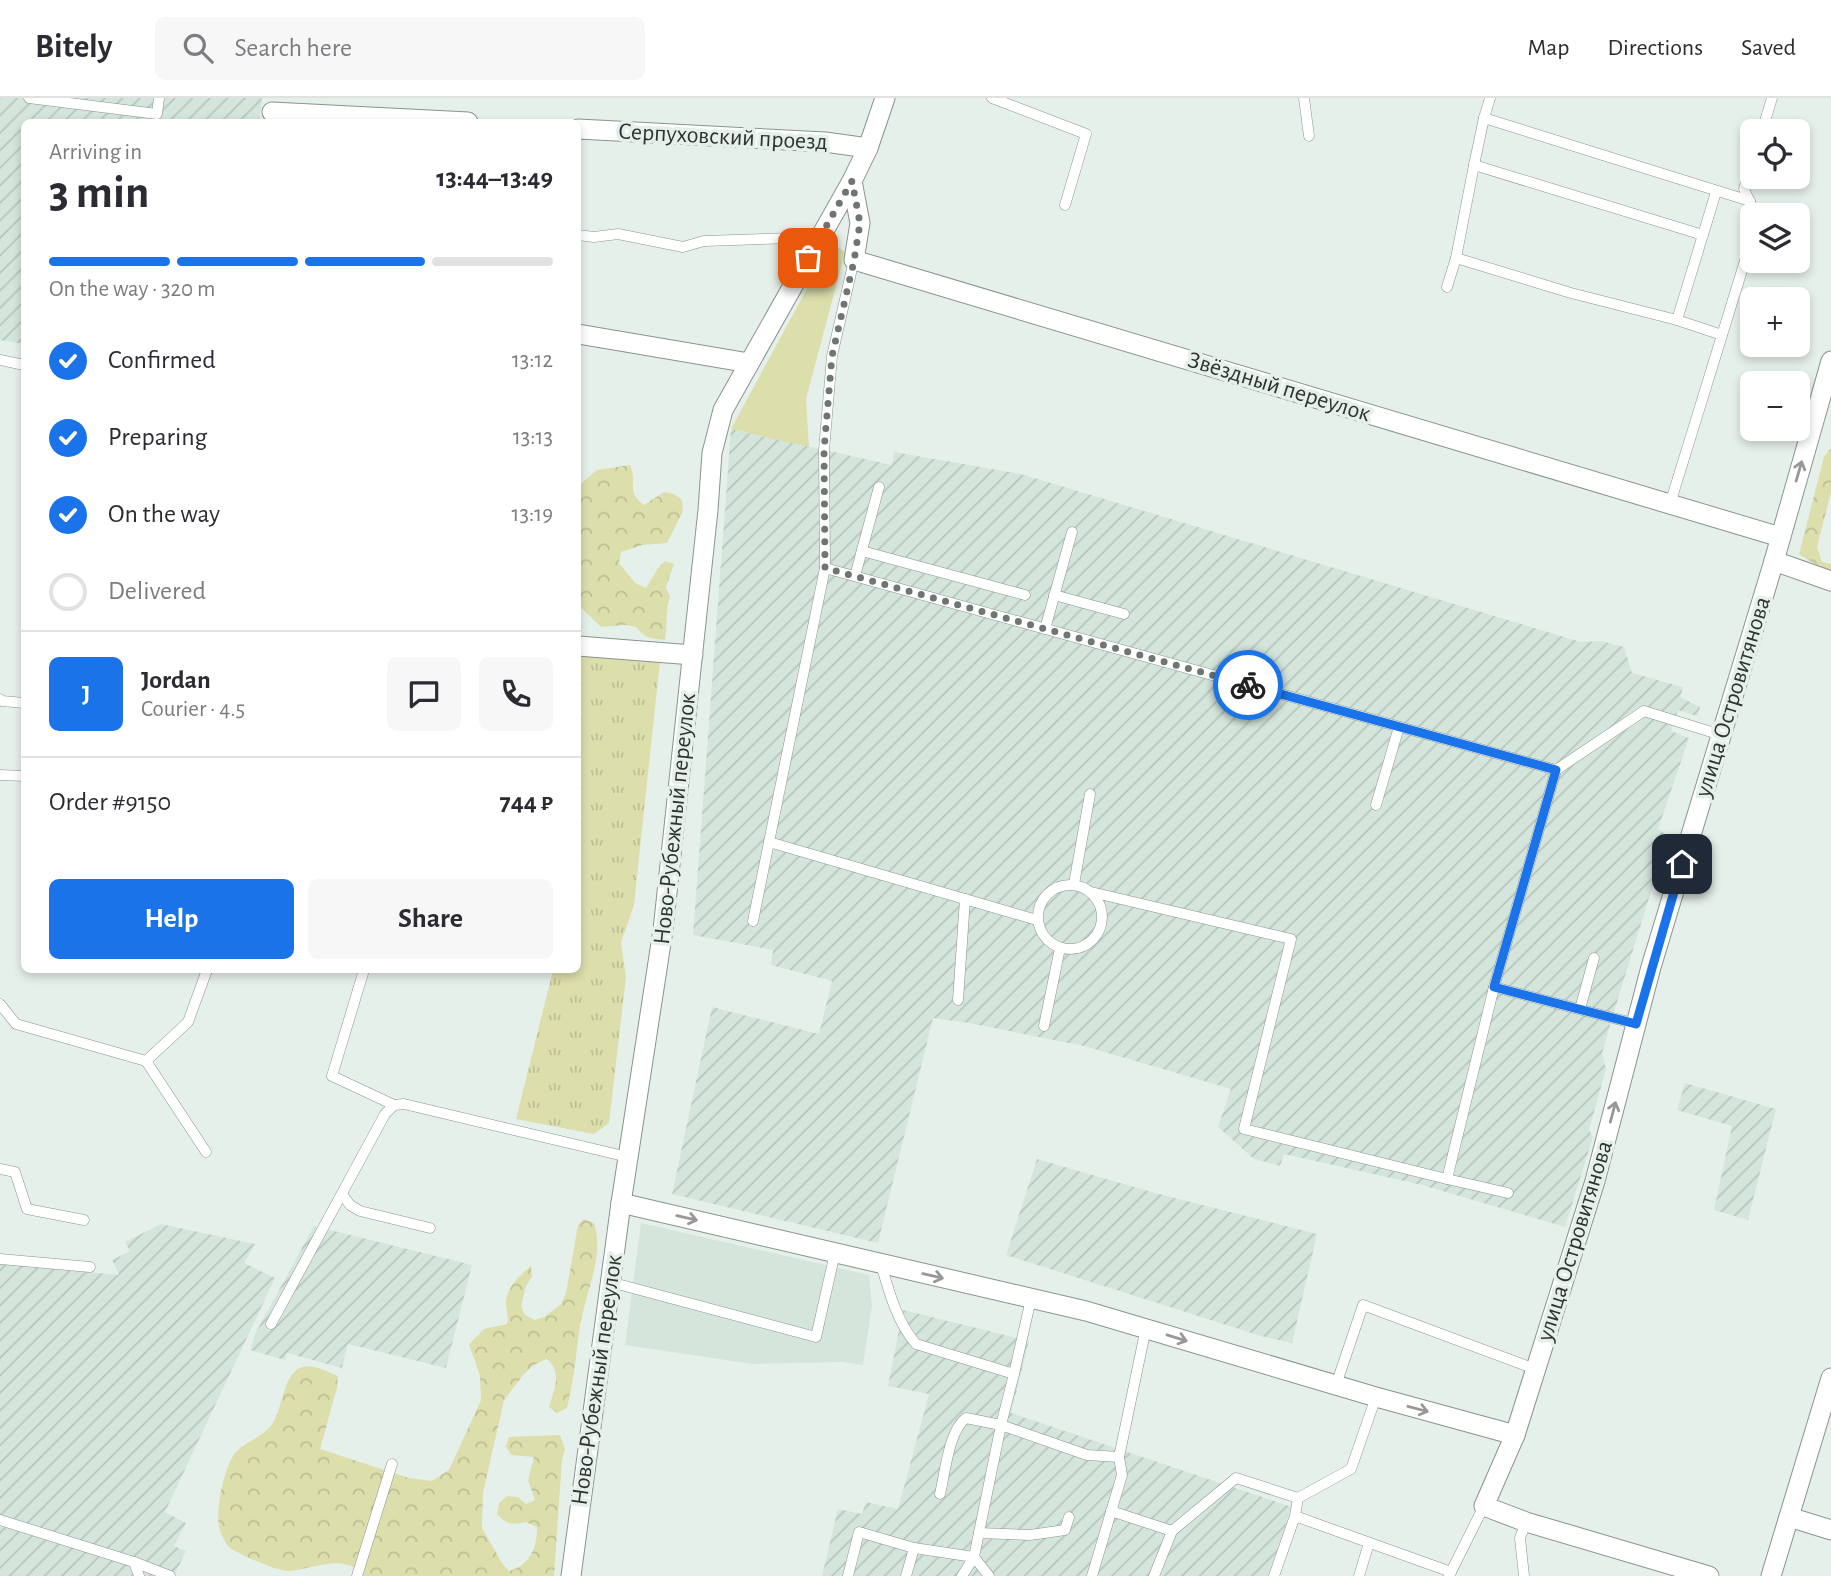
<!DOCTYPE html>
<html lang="en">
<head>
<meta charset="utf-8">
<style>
  body { margin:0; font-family:"Alegreya Sans",sans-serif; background:#f7f7f7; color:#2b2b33; height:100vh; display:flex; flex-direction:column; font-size:26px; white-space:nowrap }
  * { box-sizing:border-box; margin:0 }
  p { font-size:23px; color:#7c7c81 }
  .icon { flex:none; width:38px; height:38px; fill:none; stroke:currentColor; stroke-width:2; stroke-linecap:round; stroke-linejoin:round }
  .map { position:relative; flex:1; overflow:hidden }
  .panel { position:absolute; left:21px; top:21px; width:560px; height:854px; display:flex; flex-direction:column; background:#fff; border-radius:10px; box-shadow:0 4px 10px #0003 }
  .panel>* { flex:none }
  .buttons { position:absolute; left:1740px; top:21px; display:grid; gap:14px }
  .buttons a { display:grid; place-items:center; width:70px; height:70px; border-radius:10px; background:#fff; box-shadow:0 4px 10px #0003; font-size:35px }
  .pin { position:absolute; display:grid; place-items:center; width:60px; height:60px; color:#fff; margin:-30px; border-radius:14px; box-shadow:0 4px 10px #0006 }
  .courier { position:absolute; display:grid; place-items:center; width:70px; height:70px; margin:-35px; border:5px solid #1a73e8; border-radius:50%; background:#fff; color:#222; box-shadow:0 2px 9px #0007 }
  .overview em { font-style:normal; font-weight:600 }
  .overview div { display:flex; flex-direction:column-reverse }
  .overview { display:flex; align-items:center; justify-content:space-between; height:119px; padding:0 28px }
  h1 { font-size:46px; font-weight:600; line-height:52px }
  .bar { display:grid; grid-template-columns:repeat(4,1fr); gap:10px 7px; align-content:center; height:84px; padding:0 28px }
  .bar i { height:9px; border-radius:5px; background:#e1e1e2 }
  .bar .on { background:#1a73e8 }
  .bar p { grid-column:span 4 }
  .line { display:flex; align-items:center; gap:18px; padding:0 28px; border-top:2px solid #e1e1e2 }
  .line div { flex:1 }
  .round { display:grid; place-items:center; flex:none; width:74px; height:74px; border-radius:10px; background:#f7f7f7 }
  ol { padding:0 28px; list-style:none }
  li { display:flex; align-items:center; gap:21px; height:77px }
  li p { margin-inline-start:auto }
  li .icon { padding:7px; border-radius:50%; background:#1a73e8; color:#fff; stroke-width:4 }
  li:last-child { color:#7c7c81 }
  li i { width:38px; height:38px; border:4px solid #e1e1e2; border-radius:50% }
  .button { display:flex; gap:14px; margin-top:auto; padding:14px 28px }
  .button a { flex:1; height:80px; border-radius:10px; background:#1a73e8; color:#fff; font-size:28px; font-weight:600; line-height:80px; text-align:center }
  .button a+a { background:#f7f7f7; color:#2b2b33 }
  header { display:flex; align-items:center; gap:42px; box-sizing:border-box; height:98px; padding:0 35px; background:#fff; border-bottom:2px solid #e1e1e2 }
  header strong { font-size:33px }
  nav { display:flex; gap:38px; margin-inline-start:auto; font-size:24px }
  .search { width:490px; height:63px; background:#f7f7f7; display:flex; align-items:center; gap:18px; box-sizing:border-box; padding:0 24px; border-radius:10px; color:#7c7c81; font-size:26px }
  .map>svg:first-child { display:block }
</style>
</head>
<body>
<header>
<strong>Bitely</strong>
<div class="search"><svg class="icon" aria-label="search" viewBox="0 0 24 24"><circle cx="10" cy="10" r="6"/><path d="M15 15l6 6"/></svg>Search here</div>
<nav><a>Map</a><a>Directions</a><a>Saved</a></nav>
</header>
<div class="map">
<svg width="1831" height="1478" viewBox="0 0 1831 1478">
  <defs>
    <pattern id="industrial-furrows" width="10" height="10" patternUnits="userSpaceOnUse" patternTransform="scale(1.75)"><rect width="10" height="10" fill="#d4e6dc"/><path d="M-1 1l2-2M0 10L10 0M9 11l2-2" fill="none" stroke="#b6c6bd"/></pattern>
    <pattern id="forest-crowns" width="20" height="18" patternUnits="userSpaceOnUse" patternTransform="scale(1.75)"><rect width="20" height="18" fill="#dcdeac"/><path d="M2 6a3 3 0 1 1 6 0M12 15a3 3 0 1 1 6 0" fill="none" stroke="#bdbf94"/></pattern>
    <pattern id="park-tufts" width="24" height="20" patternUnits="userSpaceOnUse" patternTransform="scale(1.75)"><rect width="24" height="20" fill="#dcdeac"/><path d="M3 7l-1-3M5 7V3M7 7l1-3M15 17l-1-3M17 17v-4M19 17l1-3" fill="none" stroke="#bdbf94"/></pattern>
  </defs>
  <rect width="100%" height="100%" fill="#e6f0ea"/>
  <path fill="#d4e6dc" d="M 641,1125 L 869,1177 L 872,1207 L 863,1267 L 842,1264 L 752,1266 L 625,1247 Z"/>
  <g fill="url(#industrial-furrows)">
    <path d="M 0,0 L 262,0 L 259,24 L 24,24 L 24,246 L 0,242 Z"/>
    <path d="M 731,331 L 892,367 L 894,354 L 1021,376 L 1581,544 L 1601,543 L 1624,549 L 1632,575 L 1683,589 L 1680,599 L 1700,609 L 1697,618 L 1678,612 L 1671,633 L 1689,640 L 1658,731 L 1668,738 L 1610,927 L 1602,956 L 1606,971 L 1589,1032 L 1593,1039 L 1565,1129 L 1422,1087 L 1284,1056 L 1280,1068 L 1254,1061 L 1218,1029 L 1231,991 L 1084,948 L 969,925 L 933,920 L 878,1145 L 672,1096 L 712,909 L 819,936 L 832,883 L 771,867 L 773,852 L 693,837 Z"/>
    <path d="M 1685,985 L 1776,1011 L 1748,1122 L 1714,1112 L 1732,1028 L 1677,1012 Z"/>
    <path d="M 1037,1061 L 1155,1095 L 1317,1136 L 1292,1245 L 1261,1238 L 1006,1157 Z"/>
    <path d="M 161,1126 L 255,1146 L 244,1165 L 275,1180 L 165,1414 L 186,1425 L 174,1448 L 186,1453 L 174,1478 L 0,1478 L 0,1165 L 119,1177 L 112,1162 L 130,1153 L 125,1144 Z"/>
    <path d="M 314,1128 L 472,1167 L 446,1270 L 348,1246 L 342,1270 L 287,1255 L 285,1262 L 250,1252 L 255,1236 Z"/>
    <path d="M 903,1212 L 1029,1243 L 1011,1315 L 1292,1409 L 1268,1478 L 822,1478 L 838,1411 L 862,1416 L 866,1404 L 898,1411 L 929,1296 L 888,1288 Z"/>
  </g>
  <path fill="#dcdeac" d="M 834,147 L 845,154 L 806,301 L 809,349 L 731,331 L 829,150 Z"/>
  <g fill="url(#forest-crowns)">
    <path d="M 1831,350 L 1831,394 L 1817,449 L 1822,464 L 1831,466 L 1831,472 L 1813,465 L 1799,456 L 1824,359 Z"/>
    <path d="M 630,367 C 638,385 625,393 644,407 L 664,394 L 674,396 L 682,402 L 683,413 L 667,445 L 642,447 L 621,454 L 619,465 L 635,485 L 646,490 L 658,470 L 665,463 L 674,466 L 666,489 L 670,499 C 665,513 668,527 665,542 C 652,541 644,540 636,529 L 625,527 L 601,529 L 578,507 L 578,388 L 597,372 Z"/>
    <path d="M 584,1121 L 594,1125 C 605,1157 585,1196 580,1228 C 576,1255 574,1283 567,1310 L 557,1315 L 549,1309 C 554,1291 563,1275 547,1261 L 534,1267 L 524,1276 L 504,1302 L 483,1395 L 482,1430 L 502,1465 L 509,1473 C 530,1467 537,1451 537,1429 L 526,1424 C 513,1427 507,1427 497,1416 L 499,1405 L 507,1398 L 518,1399 L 526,1406 L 535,1402 L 528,1382 L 534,1359 L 511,1357 L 506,1348 L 509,1339 L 560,1337 L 565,1351 L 562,1362 L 554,1478 L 362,1478 C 347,1453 311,1472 288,1473 C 280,1474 235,1455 229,1449 C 226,1446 223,1440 221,1435 C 213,1419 224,1367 236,1354 C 245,1344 261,1339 270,1329 C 284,1313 281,1277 302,1269 C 313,1266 328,1274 338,1278 L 337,1290 L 320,1351 L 409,1380 L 432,1383 L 449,1372 L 481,1302 L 480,1278 L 469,1246 L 484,1231 L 507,1226 C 509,1216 506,1213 506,1204 C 506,1190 521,1176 531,1168 L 532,1179 L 526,1188 L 521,1208 L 525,1217 L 535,1222 L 544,1219 L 561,1206 L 566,1195 L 578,1127 Z"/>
  </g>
  <path fill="url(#park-tufts)" d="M 578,555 L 660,563 L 634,807 L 621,845 L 626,879 L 609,1025 L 594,1036 L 516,1021 L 553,872 L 578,872 Z"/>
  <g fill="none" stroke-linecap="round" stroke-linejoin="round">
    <g stroke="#8a948e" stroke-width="11">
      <g id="service">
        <path d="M 29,0 L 157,16 L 159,0"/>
        <path d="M 992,0 L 1086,36 L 1065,107"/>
        <path d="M 1304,0 L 1309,38"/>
        <path d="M 1490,0 L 1484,20 L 1750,103"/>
        <path d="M 1484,20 L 1474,67 L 1703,137"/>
        <path d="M 1762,33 L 1772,0"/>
        <path d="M 1752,66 L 1744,91 L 1756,117"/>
        <path d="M 1716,94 L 1677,222 L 1722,237"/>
        <path d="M 578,137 L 594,139 L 618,136 L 683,149 L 704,143 L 820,139"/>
        <path d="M 1456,160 L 1571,195 L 1677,222"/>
        <path d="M 854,162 L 832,258 L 824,352 L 825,470 L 769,744 L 1037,822"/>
        <path d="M 1447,189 L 1456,160 L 1474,67"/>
        <path d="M 0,262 L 24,267"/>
        <path d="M 1670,406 L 1752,140"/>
        <path d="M 862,453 L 1025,497"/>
        <path d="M 825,470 L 1556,672"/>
        <path d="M 855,478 L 879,389"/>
        <path d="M 1054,497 L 1124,516"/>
        <path d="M 1045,531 L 1072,434"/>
        <path d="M 0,601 L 2,603 L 24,605"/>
        <path d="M 0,677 L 24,678"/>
        <path d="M 1376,707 L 1399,629"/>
        <path d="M 1074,786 L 1090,696"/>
        <circle cx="1070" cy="819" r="32"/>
        <path d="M 1091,794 L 1291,841 L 1244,1031 L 1447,1081"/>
        <path d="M 753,823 L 769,744"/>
        <path d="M 364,872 L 332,978 L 394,1007"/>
        <path d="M 1494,889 L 1636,926"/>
        <path d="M 958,902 L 965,801"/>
        <path d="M 0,906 L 16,926 L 146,963 L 188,924 L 207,872"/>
        <path d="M 1580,911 L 1594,860"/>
        <path d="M 1044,928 L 1060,850"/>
        <path d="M 146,963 L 206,1054"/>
        <path d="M 0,1071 L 15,1074 L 27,1111 L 84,1122"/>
        <path d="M 1508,1095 L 1447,1081 L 1494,889 L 1556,672 L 1644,613 L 1721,637"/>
        <path d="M 342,1096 L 350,1107 L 360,1113 L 430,1130"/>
        <path d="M 0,1161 L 90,1169"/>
        <path d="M 881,1166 C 889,1194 897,1224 916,1246 L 1014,1276 L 1031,1201"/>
        <path d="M 610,1184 L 816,1239 L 835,1155"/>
        <path d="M 271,1226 L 385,1016 L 394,1007 L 404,1006 L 628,1059"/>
        <path d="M 1336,1287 L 1363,1207 L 1535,1271"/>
        <path d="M 940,1396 C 945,1375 949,1332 966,1320 L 1001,1327 L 1014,1276"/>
        <path d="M 1298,1400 L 1295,1418 L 1451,1474"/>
        <path d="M 1111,1413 L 1172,1433 L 1154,1478"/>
        <path d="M 0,1422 L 134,1464 L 170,1478"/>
        <path d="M 1172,1433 L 1236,1380 L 1298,1400 L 1351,1371 L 1376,1299"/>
        <path d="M 979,1435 L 1030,1437 L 1065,1432 L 1069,1419"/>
        <path d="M 134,1464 L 139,1478"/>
        <path d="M 357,1478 L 392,1366"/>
        <path d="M 848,1478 L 859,1434 L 914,1450 L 974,1459 L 1001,1327 L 1087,1357 L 1119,1359"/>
        <path d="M 906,1478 L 914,1450"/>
        <path d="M 962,1478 L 974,1459 L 989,1478"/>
        <path d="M 1092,1478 L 1122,1377 L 1119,1359 L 1146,1230"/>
        <path d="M 1274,1478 L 1295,1418"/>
        <path d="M 1359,1478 L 1369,1445"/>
        <path d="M 1449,1478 L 1484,1408"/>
        <path d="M 1524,1478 L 1520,1440 L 1526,1424"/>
      </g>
    </g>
    <g stroke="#8a948e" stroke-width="21">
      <g id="minor">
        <path d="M 272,14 L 468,24"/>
        <path d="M 578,31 L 825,44 L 868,50"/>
        <path d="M 852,83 L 860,125 L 854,162 L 1780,439"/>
        <path d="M 578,236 L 749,265"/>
        <path d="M 1774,463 L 1831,483"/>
        <path d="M 578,548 L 693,557"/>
        <path d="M 621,1105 L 1086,1213 L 1376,1299 L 1515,1337"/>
        <path d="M 1789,1419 L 1831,1432"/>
        <path d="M 571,1478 L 621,1105 L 663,832 L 708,412 L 712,355 L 723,312 L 852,83 L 868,50 L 885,0"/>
        <path d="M 1709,1478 L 1526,1424 L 1484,1408 L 1515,1337 L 1595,1083 L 1651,869 L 1774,463 L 1831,263"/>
        <path d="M 1771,1478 L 1831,1280"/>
      </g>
    </g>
    <use href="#service" stroke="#fff" stroke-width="10"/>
    <use href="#minor" stroke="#fff" stroke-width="19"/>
  </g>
  <defs><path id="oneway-shaft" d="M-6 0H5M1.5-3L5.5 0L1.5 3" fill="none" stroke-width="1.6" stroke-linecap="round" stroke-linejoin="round" transform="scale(1.75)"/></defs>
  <g stroke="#979998">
    <use href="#oneway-shaft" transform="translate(1799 373) rotate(-74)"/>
    <use href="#oneway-shaft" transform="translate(1613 1014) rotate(-75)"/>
    <use href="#oneway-shaft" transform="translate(687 1120) rotate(13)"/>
    <use href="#oneway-shaft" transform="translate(933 1178) rotate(13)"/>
    <use href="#oneway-shaft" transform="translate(1177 1240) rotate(17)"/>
    <use href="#oneway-shaft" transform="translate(1418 1311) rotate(15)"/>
  </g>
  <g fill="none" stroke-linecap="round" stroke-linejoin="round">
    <path stroke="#6f7572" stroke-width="7" stroke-dasharray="0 12.6" d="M 808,160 L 852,83 L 860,125 L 854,163 L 832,258 L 824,352 L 825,470 L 1248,587"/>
    <path stroke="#1a73e8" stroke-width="9" d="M 1248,587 L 1556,672 L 1494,889 L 1636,926 L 1682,766"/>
  </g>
  <g text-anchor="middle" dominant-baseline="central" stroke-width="7" stroke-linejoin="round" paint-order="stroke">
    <g font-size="24" fill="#2f3331" stroke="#e6f0ea">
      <text transform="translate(723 39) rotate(3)">Серпуховский проезд</text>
      <text transform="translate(1279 289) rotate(17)">Звёздный переулок</text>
      <text transform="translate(1733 599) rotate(-73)">улица Островитянова</text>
      <text transform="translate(675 721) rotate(-84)">Ново-Рубежный переулок</text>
      <text transform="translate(1575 1143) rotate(-73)">улица Островитянова</text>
      <text transform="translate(597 1282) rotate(-82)">Ново-Рубежный переулок</text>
    </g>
  </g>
</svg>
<div class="buttons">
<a><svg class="icon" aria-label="locate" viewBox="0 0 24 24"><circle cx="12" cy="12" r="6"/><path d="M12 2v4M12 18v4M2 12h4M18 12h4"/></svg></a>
<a><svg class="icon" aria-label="layers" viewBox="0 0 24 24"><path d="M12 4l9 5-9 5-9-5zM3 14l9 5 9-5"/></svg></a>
<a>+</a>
<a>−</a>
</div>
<div class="pin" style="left:808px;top:160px;background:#ea580c"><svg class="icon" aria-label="bag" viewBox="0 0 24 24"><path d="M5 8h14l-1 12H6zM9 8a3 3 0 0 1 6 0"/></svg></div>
<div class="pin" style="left:1682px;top:766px;background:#1f2937"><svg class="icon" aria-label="home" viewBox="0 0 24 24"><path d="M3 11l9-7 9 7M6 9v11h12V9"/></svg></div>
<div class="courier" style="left:1248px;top:587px"><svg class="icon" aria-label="bike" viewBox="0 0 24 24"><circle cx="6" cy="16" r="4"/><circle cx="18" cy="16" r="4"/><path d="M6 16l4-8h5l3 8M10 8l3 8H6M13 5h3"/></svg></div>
<section class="panel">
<div class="overview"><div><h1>3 min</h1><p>Arriving in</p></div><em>13:44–13:49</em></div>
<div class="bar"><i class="on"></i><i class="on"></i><i class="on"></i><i></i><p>On the way · 320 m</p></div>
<ol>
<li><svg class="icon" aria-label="check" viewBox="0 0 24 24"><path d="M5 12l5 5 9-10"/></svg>Confirmed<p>13:12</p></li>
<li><svg class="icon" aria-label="check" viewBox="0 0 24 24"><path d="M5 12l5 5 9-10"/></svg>Preparing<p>13:13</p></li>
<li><svg class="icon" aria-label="check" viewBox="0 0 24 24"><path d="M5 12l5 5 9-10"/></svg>On the way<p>13:19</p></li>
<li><i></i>Delivered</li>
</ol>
<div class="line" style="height:126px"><b class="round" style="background:#1a73e8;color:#fff">J</b><div><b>Jordan</b><p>Courier · 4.5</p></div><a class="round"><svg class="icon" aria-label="chat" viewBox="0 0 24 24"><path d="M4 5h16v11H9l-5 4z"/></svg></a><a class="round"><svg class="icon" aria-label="phone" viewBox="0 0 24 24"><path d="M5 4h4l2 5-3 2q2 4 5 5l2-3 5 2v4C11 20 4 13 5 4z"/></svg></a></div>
<div class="line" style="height:91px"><div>Order #9150</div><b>744 ₽</b></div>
<div class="button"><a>Help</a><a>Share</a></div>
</section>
</div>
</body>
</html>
